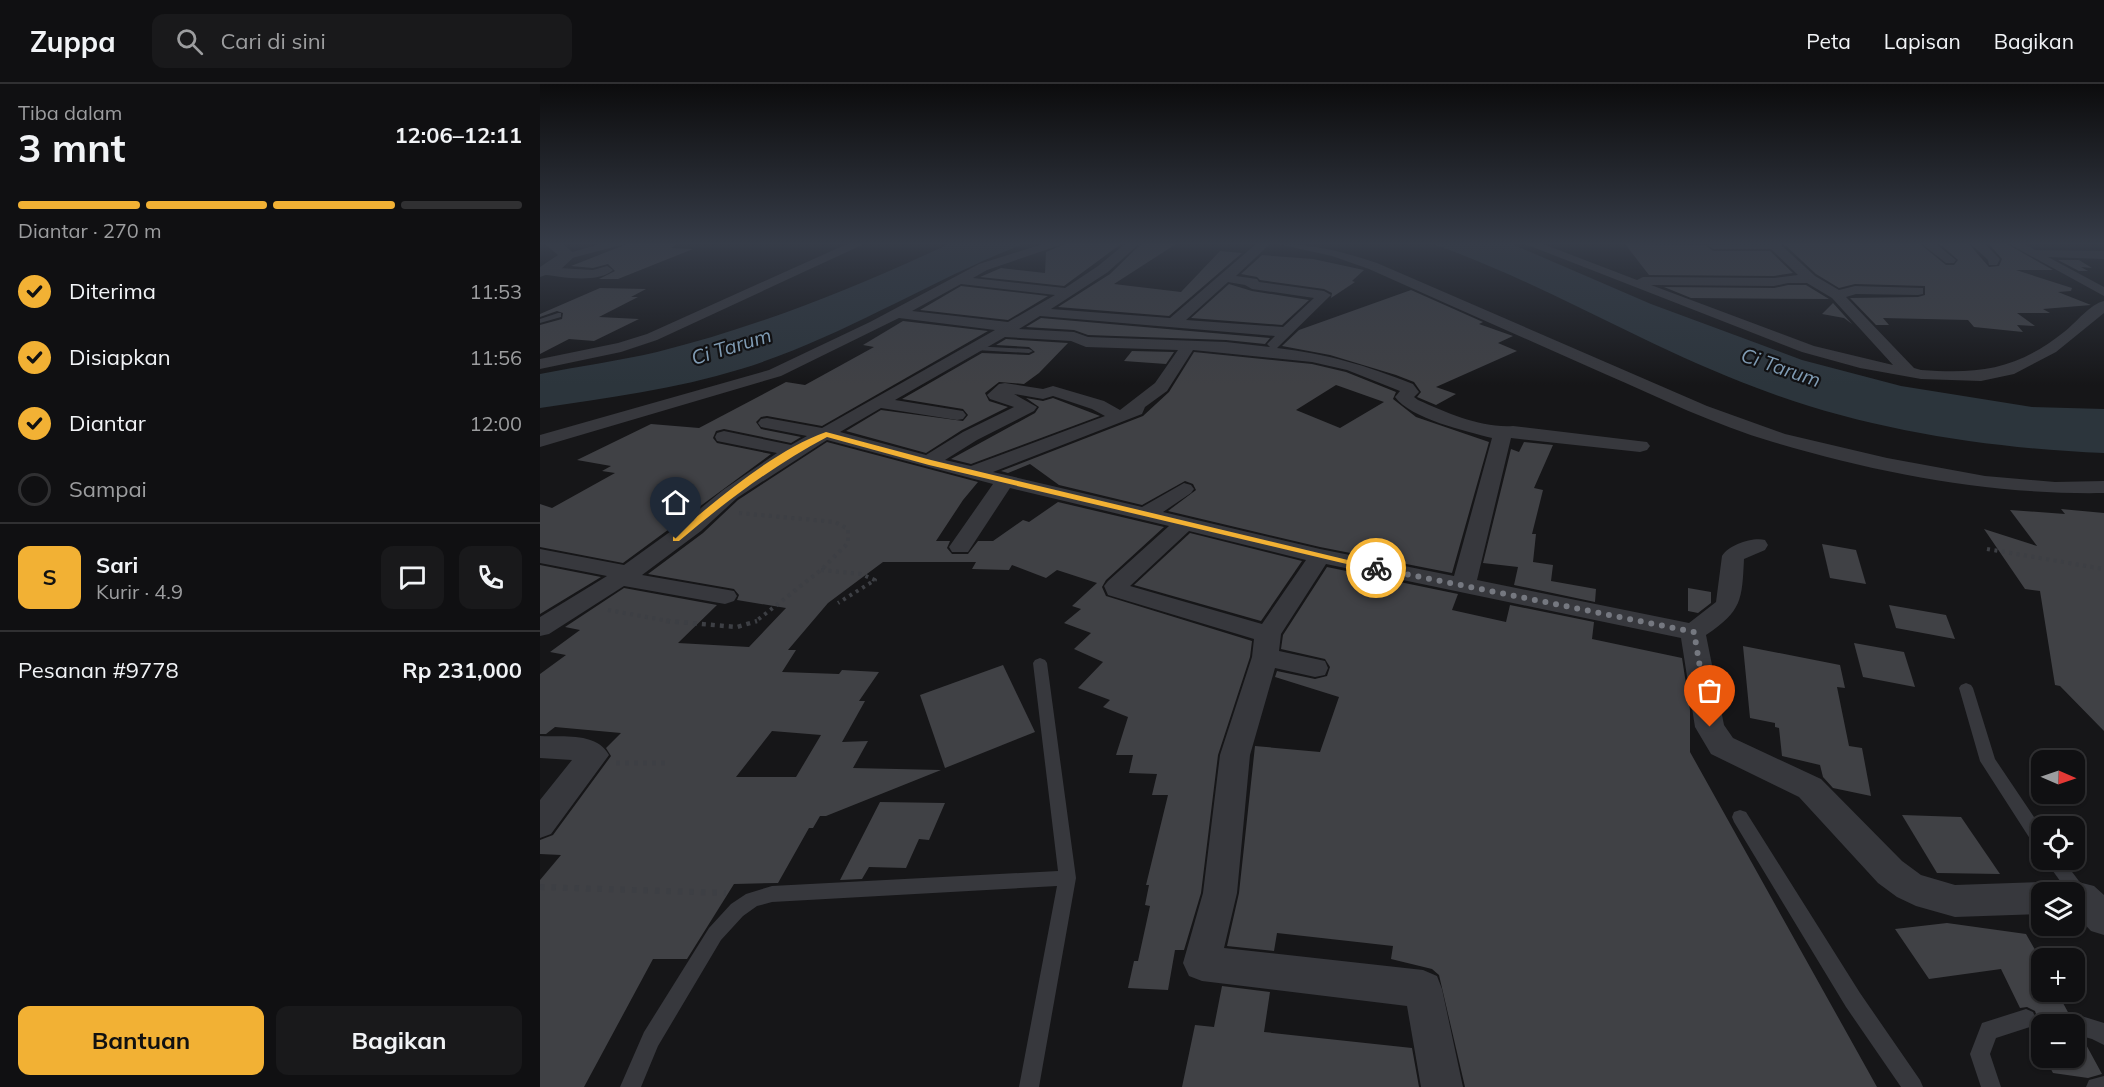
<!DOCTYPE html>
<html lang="id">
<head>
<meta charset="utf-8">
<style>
  body { margin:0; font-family:Mulish,sans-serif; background:#19191b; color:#f1f3f6; height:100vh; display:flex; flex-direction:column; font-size:22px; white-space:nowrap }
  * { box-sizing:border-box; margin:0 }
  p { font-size:20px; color:#9c9d9f }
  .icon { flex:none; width:33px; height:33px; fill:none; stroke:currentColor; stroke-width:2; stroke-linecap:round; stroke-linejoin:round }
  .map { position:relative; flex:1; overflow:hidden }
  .drawer { display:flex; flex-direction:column; background:#101012; width:540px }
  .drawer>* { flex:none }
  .needle { width:39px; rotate:92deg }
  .fabs { position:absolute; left:1491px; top:666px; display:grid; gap:12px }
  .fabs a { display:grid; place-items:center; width:54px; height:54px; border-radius:12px; background:#101012; box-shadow:0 2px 4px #0004,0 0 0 2px #303032; font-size:30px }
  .pin { position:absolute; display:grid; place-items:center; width:51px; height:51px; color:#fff; margin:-62px -26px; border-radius:50% 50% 50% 0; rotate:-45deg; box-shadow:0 0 6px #0007 }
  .pin .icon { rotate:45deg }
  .courier { position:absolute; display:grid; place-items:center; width:60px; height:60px; margin:-30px; border:4px solid #f2b134; border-radius:50%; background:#fff; color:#222; box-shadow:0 2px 8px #0007 }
  .summary em { font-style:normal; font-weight:700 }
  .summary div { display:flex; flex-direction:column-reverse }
  .summary { display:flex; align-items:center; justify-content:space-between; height:102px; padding:0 18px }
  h1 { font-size:39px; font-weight:700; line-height:45px }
  .bar { display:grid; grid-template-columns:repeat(4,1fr); gap:9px 6px; align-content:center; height:72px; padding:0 18px }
  .bar i { height:8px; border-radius:4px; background:#303032 }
  .bar .on { background:#f2b134 }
  .bar p { grid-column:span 4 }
  .line { display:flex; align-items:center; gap:15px; padding:0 18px; border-top:2px solid #303032 }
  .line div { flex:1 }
  .round { display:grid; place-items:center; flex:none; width:63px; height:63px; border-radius:12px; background:#19191b }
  ol { padding:0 18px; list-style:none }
  li { display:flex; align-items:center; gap:18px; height:66px }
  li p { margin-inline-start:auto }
  li .icon { padding:6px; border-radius:50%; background:#f2b134; color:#111; stroke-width:4 }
  li:last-child { color:#9c9d9f }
  li i { width:33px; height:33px; border:3px solid #303032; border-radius:50% }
  .action { display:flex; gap:12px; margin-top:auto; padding:12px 18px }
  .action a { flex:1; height:69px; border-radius:12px; background:#f2b134; color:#111; font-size:24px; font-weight:700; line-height:69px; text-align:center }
  .action a+a { background:#19191b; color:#f1f3f6 }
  header { display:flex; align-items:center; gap:36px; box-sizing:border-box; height:84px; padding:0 30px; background:#101012; border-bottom:2px solid #303032 }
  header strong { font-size:28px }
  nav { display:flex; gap:33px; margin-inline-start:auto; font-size:21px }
  .search { width:420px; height:54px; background:#19191b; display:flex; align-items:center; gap:15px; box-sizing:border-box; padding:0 21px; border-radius:12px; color:#9c9d9f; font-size:22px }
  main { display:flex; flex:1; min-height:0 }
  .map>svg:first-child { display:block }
</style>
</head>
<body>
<header>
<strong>Zuppa</strong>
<div class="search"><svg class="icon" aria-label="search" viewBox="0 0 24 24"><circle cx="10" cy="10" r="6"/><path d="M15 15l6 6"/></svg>Cari di sini</div>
<nav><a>Peta</a><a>Lapisan</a><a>Bagikan</a></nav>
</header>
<main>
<section class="drawer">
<div class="summary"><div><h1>3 mnt</h1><p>Tiba dalam</p></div><em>12:06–12:11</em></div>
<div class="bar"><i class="on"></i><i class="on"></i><i class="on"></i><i></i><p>Diantar · 270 m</p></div>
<ol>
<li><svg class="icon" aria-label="check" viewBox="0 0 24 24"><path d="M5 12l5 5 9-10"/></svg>Diterima<p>11:53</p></li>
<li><svg class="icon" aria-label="check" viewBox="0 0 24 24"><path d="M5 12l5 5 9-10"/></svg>Disiapkan<p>11:56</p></li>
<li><svg class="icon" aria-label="check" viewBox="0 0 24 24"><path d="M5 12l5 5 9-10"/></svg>Diantar<p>12:00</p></li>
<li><i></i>Sampai</li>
</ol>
<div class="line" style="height:108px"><b class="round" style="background:#f2b134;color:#111">S</b><div><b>Sari</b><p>Kurir · 4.9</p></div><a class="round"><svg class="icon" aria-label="chat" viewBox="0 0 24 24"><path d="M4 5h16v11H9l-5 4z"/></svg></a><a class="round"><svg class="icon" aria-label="phone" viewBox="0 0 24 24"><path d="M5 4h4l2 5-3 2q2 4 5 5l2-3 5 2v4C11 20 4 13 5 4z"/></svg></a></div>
<div class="line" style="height:78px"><div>Pesanan #9778</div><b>Rp 231,000</b></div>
<div class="action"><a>Bantuan</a><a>Bagikan</a></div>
</section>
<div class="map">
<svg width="1564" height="1003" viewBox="0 0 1564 1003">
  <rect width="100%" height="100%" fill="#161618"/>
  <g fill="#2c353c">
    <path d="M 409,160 L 483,160 C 387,198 299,255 201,285 C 136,305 67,314 0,324 L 0,290 C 39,282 79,277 117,268 C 218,243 314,204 409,160 Z"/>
    <path d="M 893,160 L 972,160 L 1111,220 L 1262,276 L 1361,302 L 1492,323 L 1564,325 L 1564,369 C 1447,364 1327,346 1217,304 C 1106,263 1004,199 893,160 Z"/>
  </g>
  <g fill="#404145" fill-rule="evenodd">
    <path d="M 87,160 L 137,160 L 131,164 L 153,165 L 78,195 L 59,195 L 75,187 L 68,180 L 53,184 L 31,182 Z"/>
    <path d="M 525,160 L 581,160 L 524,202 L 440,193 L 461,184 L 505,189 L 506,168 Z"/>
    <path d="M 601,160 L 636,160 L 574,200 L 641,208 L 680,167 L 702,169 L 629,232 L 518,223 L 570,190 Z"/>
    <path d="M 1085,160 L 1165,161 L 1173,167 L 1230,167 L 1253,189 L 1234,192 L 1109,191 Z"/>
    <path d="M 1244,160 L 1380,160 L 1406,181 L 1414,181 L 1418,176 L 1400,160 L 1429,160 L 1449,183 L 1459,182 L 1462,175 L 1449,160 L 1467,160 L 1513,186 L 1476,186 L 1532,204 L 1531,207 L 1518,208 L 1551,221 L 1503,225 L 1510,229 L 1477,229 L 1495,242 L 1477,241 L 1483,248 L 1434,243 L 1428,236 L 1343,234 L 1349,241 L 1336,241 L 1310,214 L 1378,213 L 1385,211 L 1385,202 L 1315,200 L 1299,204 L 1276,190 Z"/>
    <path d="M 722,171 L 773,175 L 824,186 L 812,197 L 815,198 L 791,214 L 792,209 L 784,205 L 720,196 L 717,193 L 701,190 Z"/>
    <path d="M 1518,176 L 1539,176 L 1552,184 L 1541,183 L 1548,187 L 1539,187 Z"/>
    <path d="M 689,200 L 712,207 L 769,216 L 742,241 L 651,234 Z"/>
    <path d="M 1248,201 L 1266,201 L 1289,215 L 1151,214 L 1124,203 L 1234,204 Z"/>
    <path d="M 421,202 L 508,212 L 468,236 L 380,226 Z"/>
    <path d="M 60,204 L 106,205 L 91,213 L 98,213 L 59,233 L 99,235 L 54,257 L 29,255 L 0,270 L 0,241 L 22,235 L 23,229 L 17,227 L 0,233 L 0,230 Z"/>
    <path d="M 871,206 L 943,238 L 939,240 L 973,252 L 958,259 L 977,267 L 896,303 L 916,310 L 896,321 L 877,313 L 881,308 L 874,298 L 856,291 L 790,271 L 742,262 L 759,246 Z"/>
    <path d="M 1293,219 L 1312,240 L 1304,234 L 1282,230 Z"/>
    <path d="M 501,234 L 730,254 L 725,260 L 686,256 L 548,251 L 534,246 L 486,243 Z"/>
    <path d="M 363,237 L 448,247 L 282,342 L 227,332 L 221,333 L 216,338 L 221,345 L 261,353 L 251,359 L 184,345 L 176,347 L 173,354 L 177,359 L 231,370 L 83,479 L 0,463 L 0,420 L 12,424 L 75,389 L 62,387 L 71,382 L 37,376 L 111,340 L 159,344 L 246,298 L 265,301 L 334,263 L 323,261 Z"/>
    <path d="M 466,255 L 528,259 L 499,289 L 484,300 L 459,298 L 445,309 L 449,317 L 468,323 L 422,346 L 386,369 L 306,347 L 341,326 L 423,337 L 428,331 L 423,325 L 362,315 L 442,269 L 489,271 L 495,268 L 489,263 L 456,261 Z"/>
    <path d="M 592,267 L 634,268 L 626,280 L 584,277 Z"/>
    <path d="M 654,268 L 772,280 L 806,288 L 856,308 L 853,315 L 876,333 L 949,358 L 912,489 L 780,463 L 628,427 L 656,406 L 653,400 L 645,397 L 602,421 L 519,401 L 490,380 L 468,389 L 461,387 L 603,332 L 629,308 ZM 796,301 L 844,318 L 800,344 L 756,326 Z"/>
    <path d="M 486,314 L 503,317 L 513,314 L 560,332 L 431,380 L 411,375 L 495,329 L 499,323 Z"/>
    <path d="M 287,358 L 438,398 L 423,416 L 396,457 L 410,457 L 407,464 L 412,470 L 428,470 L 438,457 L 453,457 L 483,436 L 489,438 L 518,418 L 624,443 L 566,496 L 562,503 L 566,512 L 712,557 L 710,573 L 678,671 L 661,809 L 644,866 L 635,866 L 628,906 L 588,904 L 594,877 L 598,877 L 610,822 L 605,821 L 609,801 L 606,801 L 628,711 L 612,711 L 617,690 L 589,689 L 593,671 L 576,671 L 588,633 L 563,623 L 570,616 L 538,604 L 563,578 L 534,565 L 551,549 L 524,539 L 541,525 L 532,522 L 557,499 L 517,486 L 506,494 L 472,481 L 469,486 L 432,485 L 436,478 L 343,478 L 288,519 L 248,566 L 256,566 L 242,588 L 299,590 L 302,586 L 339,588 L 319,617 L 325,617 L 302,658 L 328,657 L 313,684 L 401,686 L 286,732 L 280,732 L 273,744 L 269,744 L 238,799 L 194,800 L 147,875 L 113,875 L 44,1003 L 0,1003 L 0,796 L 21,771 L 0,770 L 0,756 L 13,751 L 71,672 L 66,664 L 81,649 L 15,643 L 6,650 L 0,650 L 0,590 L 26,571 L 10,568 L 40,546 L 25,543 L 84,504 L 177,521 L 138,559 L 209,563 L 246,524 L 197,516 L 199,511 L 194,505 L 108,490 L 163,449 L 198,416 ZM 232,647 L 281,651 L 256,693 L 196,693 Z"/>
    <path d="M 984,358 L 1013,361 L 994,404 L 1003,406 L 992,450 L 996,450 L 993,478 L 1013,481 L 1011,497 L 1056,505 L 1055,518 L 974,501 L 978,483 L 943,479 L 971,365 L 979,368 Z"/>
    <path d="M 1521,425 L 1564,429 L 1564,647 L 1520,602 L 1515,601 L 1500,507 L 1485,505 L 1444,445 L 1497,462 L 1470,426 L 1525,430 Z"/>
    <path d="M 650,449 L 762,477 L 721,537 L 594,501 Z"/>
    <path d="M 1282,460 L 1316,466 L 1326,500 L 1290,494 Z"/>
    <path d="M 0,481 L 61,493 L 0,530 Z"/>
    <path d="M 787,483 L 918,510 L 912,526 L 966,538 L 970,521 L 1054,538 L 1052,555 L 1142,574 L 1150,626 L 1150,668 L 1337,1003 L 925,1003 L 899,891 L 892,885 L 851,875 L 853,862 L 737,849 L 734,867 L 687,862 L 699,809 L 715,662 L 780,668 L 799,613 L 735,593 L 737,587 L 775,595 L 787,592 L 790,583 L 785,575 L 741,565 L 743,551 Z"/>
    <path d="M 1148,504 L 1171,508 L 1171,519 L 1158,529 L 1148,527 Z"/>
    <path d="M 1349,521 L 1406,531 L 1415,555 L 1356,544 Z"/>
    <path d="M 1314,559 L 1364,568 L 1375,603 L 1323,593 Z"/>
    <path d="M 1203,562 L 1300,581 L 1305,604 L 1297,603 L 1309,662 L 1322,664 L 1331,712 L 1293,704 L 1283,693 L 1280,681 L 1242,672 L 1239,644 L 1235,643 L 1235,639 L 1210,634 Z"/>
    <path d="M 463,581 L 495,648 L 405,684 L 380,611 Z"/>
    <path d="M 340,718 L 405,719 L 389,756 L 379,755 L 366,784 L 329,783 L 322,795 L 300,796 Z"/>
    <path d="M 1362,731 L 1421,733 L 1460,790 L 1397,789 Z"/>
    <path d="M 1407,839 L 1486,850 L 1502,878 L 1502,908 L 1517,908 L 1529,930 L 1523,940 L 1502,940 L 1502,967 L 1491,945 L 1498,936 L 1495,927 L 1487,923 L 1480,924 L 1461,885 L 1389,895 L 1355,845 Z"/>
    <path d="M 682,902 L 730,908 L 724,948 L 872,964 L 879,1003 L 642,1003 L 655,941 L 674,943 Z"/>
    <path d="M 1534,952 L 1543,955 L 1562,990 L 1548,994 L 1513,989 L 1505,974 L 1534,974 Z"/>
  </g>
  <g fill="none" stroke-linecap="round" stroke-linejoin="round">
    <g stroke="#3d3f44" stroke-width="4" stroke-dasharray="3 4.5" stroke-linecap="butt">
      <path d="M 199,429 L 295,438 L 308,445 L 308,459 L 281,486 L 215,538"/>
      <path d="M 1447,465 L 1564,485"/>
      <path d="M 281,486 L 321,490 L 335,496 L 298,519"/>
      <path d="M 68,526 L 134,538"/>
    </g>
    <g stroke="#3d3f44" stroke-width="4.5" stroke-dasharray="4 5" stroke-linecap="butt">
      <path d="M 126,537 L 197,543 L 217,537"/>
      <path d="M 76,679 L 126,679"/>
    </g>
    <path stroke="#3d3f44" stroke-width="6" stroke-dasharray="4.5 7" stroke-linecap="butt" d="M 0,803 L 186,809"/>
    <g fill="#37383d" fill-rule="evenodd">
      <path d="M 18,229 L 21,229 L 21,233 L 0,239 L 0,235 Z"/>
      <path d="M 433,262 L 489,265 L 493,267 L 489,269 L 436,266 L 433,266 Z"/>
      <path d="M 500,574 L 505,576 L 507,579 L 536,794 L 499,1003 L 479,1003 L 517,802 L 232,818 L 217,822 L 203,832 L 181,856 L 118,962 L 101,1003 L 80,1003 L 104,948 L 169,844 L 191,820 L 206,810 L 232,802 L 518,787 L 493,579 L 495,576 Z"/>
      <path d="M 1426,599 L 1431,601 L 1433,604 L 1455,675 L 1502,745 L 1502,766 L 1496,764 L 1440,677 L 1419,604 L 1421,601 Z"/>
      <path d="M 1200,726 L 1206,728 L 1320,909 L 1380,996 L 1383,1003 L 1361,1003 L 1306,923 L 1194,738 L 1192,733 L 1194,728 Z"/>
      <path d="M 1505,776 L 1523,776 L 1548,809 L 1545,815 L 1539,817 L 1534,815 L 1534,808 L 1528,808 Z"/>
      <path d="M 1486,925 L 1493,928 L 1496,935 L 1493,942 L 1456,954 L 1450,970 L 1461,1003 L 1441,1003 L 1430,970 L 1442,939 Z"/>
      <path d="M 1535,930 L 1564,939 L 1564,961 L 1552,955 L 1534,950 L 1534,940 L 1525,940 L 1528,933 Z"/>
      <path d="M 1564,992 L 1564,1003 L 1546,1003 L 1549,996 Z"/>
    </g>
    <g fill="#37383d" fill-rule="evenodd">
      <path d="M 60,160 L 85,160 L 28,175 L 22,171 Z"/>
      <path d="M 307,160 L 324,160 L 117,256 L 81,268 L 0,285 L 0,275 L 78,259 L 107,250 Z"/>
      <path d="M 503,160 L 523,160 L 447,186 L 433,194 L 525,204 L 558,182 L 585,160 L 599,160 L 568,188 L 511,225 L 630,234 L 716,160 L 730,160 L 696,192 L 717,195 L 719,198 L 784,207 L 791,211 L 737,264 C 788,270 825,281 873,300 L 879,308 L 874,313 L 878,316 C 908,329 940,344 973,342 L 1107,358 L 1110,362 L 1107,366 L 1100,368 L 971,354 L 937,496 L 1149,539 L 1176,518 L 1182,472 C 1189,461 1212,453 1225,456 L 1228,461 L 1225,466 L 1204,475 C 1202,516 1202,527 1166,551 L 1184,641 L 1193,654 L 1281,695 L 1362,777 L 1381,791 L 1415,801 L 1502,798 L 1514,803 L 1517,808 L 1502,808 L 1502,830 L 1415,833 L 1376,822 L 1357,813 L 1338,799 L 1259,713 L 1171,670 L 1155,643 L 1141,554 L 786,480 L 741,550 L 739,567 L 785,577 L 788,584 L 785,591 L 775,593 L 735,584 L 710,671 L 697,809 L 684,864 L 883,886 L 897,892 L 902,905 L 923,1003 L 881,1003 L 867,922 L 662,897 L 649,892 L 643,879 L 663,809 L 680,671 L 712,573 L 714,555 L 568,511 L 564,502 L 568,497 L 629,442 L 470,404 L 428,468 L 412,468 L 409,463 L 453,400 L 287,356 L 197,414 L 161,447 L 102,491 L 194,507 L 197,512 L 194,517 L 185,520 L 84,502 L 9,550 L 0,552 L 0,533 L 67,492 L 0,479 L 0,465 L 84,481 L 145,437 L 183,406 L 237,369 L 177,357 L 175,353 L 177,349 L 184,347 L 251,361 L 267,352 L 221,343 L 218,339 L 221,335 L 227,334 L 282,344 L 455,246 L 359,234 L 241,292 L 0,363 L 0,351 L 229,286 L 330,238 L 439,180 ZM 688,198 L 705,201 L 712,205 L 774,214 L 743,243 L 646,236 ZM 421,200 L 515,211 L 468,238 L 372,227 ZM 500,232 L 735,252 L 727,260 L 730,263 L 686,258 L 548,253 L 534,248 L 479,245 ZM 465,253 L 531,257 L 546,263 L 638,266 L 615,299 L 580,326 L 564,317 L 513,302 L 503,305 L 465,299 L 459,300 L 447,311 L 450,315 L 474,323 L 423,348 L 386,371 L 300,348 L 341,324 L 417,336 L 423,335 L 426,331 L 423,327 L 355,316 ZM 653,266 L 772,278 L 807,286 L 860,307 L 855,313 C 871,335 926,347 952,354 L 914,492 L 780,465 L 623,428 L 651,409 L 654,405 L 651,401 L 644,399 L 602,423 L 453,388 L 602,330 L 605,323 L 627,307 ZM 474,310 L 503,315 L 513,312 L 552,325 L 565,332 L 431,382 L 405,376 L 437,356 L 494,327 L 497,323 ZM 649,447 L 766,476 L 722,540 L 590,502 Z"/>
      <path d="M 738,160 C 774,160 804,168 837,179 L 1167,322 L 1245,350 L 1347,374 L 1445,392 L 1515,398 L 1564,397 L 1564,409 C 1453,411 1340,390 1233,358 C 1175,341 1120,314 1065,290 C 986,255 907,220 829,185 L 792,172 Z"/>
      <path d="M 985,160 L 1003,160 L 1097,196 L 1103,193 L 1234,194 L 1258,191 L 1231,165 L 1173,165 L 1167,161 L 1240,160 L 1275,192 L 1299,206 L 1315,202 L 1383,204 L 1383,210 L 1378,211 L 1316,210 L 1306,213 L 1374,284 L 1381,286 C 1440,290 1476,286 1524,248 C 1536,239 1550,220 1564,217 L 1564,229 L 1516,268 L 1474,290 L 1441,297 L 1381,295 L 1320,284 L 1262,268 ZM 1248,199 L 1267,199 L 1292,214 L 1353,281 L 1274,262 L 1111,201 L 1234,202 Z"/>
      <path d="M 1382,160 L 1396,160 L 1416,176 L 1414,179 L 1406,179 Z"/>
      <path d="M 1431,160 L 1445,160 L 1460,175 L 1457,181 L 1449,181 L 1448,176 Z"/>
      <path d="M 1469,160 L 1485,160 L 1495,166 L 1564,167 L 1564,175 L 1508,173 L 1564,203 L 1564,212 Z"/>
      <path d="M 67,182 L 73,186 C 58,200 20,193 0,190 L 2,183 L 53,186 Z"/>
      <path d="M 0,652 C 23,653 57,648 69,671 L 11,750 L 0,754 L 0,716 L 32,676 L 0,674 Z"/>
      <path d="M 1534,797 L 1554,802 L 1564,811 L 1564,851 L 1551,847 L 1534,829 L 1534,808 L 1519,808 L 1522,802 Z"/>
    </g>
    <path fill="#37383d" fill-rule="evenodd" d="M 5,160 L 23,160 L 36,171 L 20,186 L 0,193 L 0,183 L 18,171 Z"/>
  </g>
  <linearGradient id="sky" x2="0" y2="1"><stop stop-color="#0c0c0d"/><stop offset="0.53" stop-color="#363c48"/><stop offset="1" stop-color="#363c48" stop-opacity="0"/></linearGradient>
  <rect width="1564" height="301" fill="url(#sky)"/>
  <path fill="#f2b134" d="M 286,348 L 391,376 L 841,484 L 836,487 L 389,381 L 287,353 C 233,382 186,417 139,457 L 133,457 L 133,453 C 175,417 233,367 286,348 Z"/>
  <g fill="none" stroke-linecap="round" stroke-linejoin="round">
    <path stroke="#757880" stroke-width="6" stroke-dasharray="0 10.8" d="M 836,484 L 1154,548 L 1170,643"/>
  </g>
  <g text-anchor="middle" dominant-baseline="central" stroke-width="4.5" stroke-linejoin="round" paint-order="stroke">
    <g font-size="20" font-style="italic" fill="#7f9bb3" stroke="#111113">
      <text transform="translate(191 262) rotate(-17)">Ci Tarum</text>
      <text transform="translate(1241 283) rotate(19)">Ci Tarum</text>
    </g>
  </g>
</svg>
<div class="fabs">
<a><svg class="needle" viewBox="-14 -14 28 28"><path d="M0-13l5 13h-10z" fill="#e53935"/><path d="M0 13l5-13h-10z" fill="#9c9d9f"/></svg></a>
<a><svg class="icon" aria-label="locate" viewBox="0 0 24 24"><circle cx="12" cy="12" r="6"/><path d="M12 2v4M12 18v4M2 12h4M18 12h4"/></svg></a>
<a><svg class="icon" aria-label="layers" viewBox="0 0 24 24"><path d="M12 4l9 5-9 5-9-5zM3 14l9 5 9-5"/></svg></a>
<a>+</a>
<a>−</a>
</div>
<div class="pin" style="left:1170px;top:643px;background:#ea580c"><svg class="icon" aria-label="bag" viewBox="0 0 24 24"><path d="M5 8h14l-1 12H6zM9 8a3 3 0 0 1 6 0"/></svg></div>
<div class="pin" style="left:136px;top:455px;background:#1f2937"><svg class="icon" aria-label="home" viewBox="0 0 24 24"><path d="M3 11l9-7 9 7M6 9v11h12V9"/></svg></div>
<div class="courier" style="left:836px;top:484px"><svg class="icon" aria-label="bike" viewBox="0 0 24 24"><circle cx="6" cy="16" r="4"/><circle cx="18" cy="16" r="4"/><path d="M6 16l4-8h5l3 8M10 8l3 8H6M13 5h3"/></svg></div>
</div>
</main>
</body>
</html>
